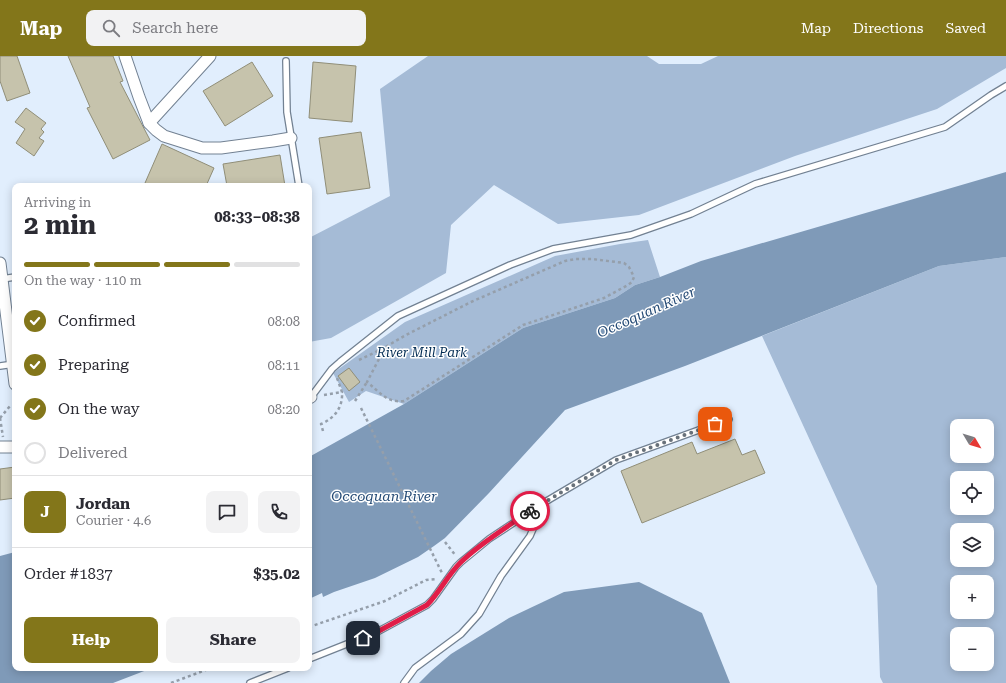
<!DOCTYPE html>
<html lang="en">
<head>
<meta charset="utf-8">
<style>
  body { margin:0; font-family:"Roboto Serif",serif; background:#f2f2f3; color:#2b2b33; height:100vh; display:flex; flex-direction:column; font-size:15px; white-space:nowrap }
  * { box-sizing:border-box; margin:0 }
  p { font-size:13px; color:#7c7c81 }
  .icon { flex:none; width:22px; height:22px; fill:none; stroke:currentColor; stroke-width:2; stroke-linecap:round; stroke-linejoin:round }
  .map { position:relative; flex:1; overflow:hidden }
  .drawer { position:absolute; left:12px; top:127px; width:300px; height:488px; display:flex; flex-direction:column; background:#fff; border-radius:8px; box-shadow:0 2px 10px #0003 }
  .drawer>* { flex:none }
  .needle { width:26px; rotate:128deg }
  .tools { position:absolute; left:950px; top:363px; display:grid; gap:8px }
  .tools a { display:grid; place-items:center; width:44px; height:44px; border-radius:8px; background:#fff; box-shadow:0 2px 10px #0003; font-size:20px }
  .pin { position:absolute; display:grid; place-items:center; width:34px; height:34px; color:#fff; margin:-17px; border-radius:8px; box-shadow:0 2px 6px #0006 }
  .courier { position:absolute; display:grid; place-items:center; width:40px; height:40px; margin:-20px; border:3px solid #e11d48; border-radius:50%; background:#fff; color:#222; box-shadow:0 1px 5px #0007 }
  .head em { font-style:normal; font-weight:700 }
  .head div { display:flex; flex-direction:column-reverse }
  .head { display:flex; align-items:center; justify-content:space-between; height:68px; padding:0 12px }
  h1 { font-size:26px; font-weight:700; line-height:30px }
  .bar { display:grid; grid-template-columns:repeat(4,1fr); gap:6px 4px; align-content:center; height:48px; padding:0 12px }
  .bar i { height:5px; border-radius:3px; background:#e1e1e2 }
  .bar .active { background:#83761a }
  .bar p { grid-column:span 4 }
  .line { display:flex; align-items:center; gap:10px; padding:0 12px; border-top:1px solid #e1e1e2 }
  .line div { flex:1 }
  .round { display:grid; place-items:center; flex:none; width:42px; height:42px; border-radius:8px; background:#f2f2f3 }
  ol { padding:0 12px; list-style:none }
  li { display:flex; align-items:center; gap:12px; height:44px }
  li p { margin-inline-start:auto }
  li .icon { padding:4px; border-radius:50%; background:#83761a; color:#fff; stroke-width:4 }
  li:last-child { color:#7c7c81 }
  li i { width:22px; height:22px; border:2px solid #e1e1e2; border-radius:50% }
  .cta { display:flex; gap:8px; margin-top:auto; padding:8px 12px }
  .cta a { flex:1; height:46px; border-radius:8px; background:#83761a; color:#fff; font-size:16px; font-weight:700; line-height:46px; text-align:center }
  .cta a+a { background:#f2f2f3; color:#2b2b33 }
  header { display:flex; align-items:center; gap:24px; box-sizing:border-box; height:56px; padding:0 20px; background:#83761a; color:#fff }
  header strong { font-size:19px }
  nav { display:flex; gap:22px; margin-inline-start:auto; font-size:14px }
  .search { width:280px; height:36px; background:#f2f2f3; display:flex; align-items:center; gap:10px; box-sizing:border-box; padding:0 14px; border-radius:8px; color:#7c7c81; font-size:15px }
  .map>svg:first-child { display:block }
</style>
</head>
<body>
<header>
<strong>Map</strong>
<div class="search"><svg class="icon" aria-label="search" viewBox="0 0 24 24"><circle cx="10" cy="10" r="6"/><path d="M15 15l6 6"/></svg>Search here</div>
<nav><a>Map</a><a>Directions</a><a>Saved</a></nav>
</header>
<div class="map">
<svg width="1006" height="627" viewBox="0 0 1006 627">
  <rect width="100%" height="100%" fill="#e1eefd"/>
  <g fill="#a5bbd6" fill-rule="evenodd">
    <path d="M 428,0 L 647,0 L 659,8 L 701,8 L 718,0 L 1006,0 L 1006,12 L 937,53 L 795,100 L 639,159 L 558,168 L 494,129 L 451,169 L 446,217 L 331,282 L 309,286 L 309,182 L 390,140 L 380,33 Z"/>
    <path d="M 648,184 L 660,221 L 635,229 L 615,242 L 523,272 L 404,348 L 366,335 L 349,346 L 333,317 L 405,266 L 555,200 L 620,188 Z"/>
    <path d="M 1006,201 L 1006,627 L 883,627 L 880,621 L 877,530 L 762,280 L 939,210 ZM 957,370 L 987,370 L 987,400 L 957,400 ZM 957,422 L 987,422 L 987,452 L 957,452 ZM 957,474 L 987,474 L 987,504 L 957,504 ZM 957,526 L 987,526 L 987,556 L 957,556 ZM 957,578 L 987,578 L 987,608 L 957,608 Z"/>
  </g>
  <g fill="#7f9ab8">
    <path d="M 1006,116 L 1006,201 L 939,210 L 685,310 L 565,354 L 489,437 L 445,482 L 434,490 L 418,501 L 375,522 L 334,536 L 323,541 L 322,537 L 309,543 L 309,401 L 404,348 L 523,272 L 615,242 L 635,229 L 660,221 L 701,205 Z"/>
    <path d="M 15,496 L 15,612 L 152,612 L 113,627 L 0,627 L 0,500 Z"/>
    <path d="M 639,526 L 702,557 L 730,627 L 419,627 L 431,615 L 451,598 L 509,562 L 564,536 Z"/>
  </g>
  <g fill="#c6c3ac" stroke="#908e78">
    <path d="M 0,0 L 17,0 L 30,37 L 7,45 L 0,25 Z"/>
    <path d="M 68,0 L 113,0 L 123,25 L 120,26 L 150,84 L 113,103 L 87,52 L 90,51 Z"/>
    <path d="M 252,6 L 273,40 L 225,70 L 203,35 Z"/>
    <path d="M 313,6 L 356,10 L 352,66 L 309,62 Z"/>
    <path d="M 26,52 L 46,67 L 41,73 L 44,76 L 39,82 L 44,85 L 34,100 L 16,87 L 25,73 L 15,66 Z"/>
    <path d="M 361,76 L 370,132 L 327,138 L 319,82 Z"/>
    <path d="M 162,88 L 214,112 L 206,130 L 151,130 L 145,127 Z"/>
    <path d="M 280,99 L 285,130 L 227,130 L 223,108 Z"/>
    <path d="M 349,312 L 360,326 L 349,335 L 338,320 Z"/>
    <path d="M 735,383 L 742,399 L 755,394 L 765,417 L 642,467 L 621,415 L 692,386 L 697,398 Z"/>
    <path d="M 15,411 L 15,442 L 0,444 L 0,413 Z"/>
  </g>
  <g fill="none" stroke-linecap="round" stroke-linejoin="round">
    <g stroke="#728192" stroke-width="8">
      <g id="service">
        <path d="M 286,5 L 287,56 L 299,130"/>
        <path d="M 2,223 L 15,221"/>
        <path d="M 0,310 L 14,308"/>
        <path d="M 311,341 L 332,313 L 340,306 L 398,260 L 510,209 L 553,193 L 631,179 L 691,158 L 755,128 L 945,71 L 991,39 L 1006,30"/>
        <path d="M 309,603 L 377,576 L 427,549 L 433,543 L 456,511 L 461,506 L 489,483 L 545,446 L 616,404 L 729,363"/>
        <path d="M 250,627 L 288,612"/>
        <path d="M 404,627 L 415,612 L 461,578 L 479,558 L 501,520 L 530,480 L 544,447"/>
      </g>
    </g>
    <g stroke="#728192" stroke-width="13">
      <g id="minor">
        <path d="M 125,0 L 139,41 L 149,67 L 156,74 L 164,80 L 202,92 L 221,92 L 273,85 L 291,82"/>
        <path d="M 149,67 L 210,0"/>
        <path d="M 0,207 L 15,328"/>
        <path d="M 309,342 L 311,341"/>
        <path d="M 0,391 L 15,391"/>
      </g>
    </g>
    <g stroke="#959fab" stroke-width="2.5" stroke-dasharray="3 3" stroke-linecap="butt">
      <path d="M 359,304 L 382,293 L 406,279 L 471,246 L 503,232 L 565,205 L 576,203 L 592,203 L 624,207 L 629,211 L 634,221 L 632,226 L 628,229 L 604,242 L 523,269 L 404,345 C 386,347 380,336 367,326 L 379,303 L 382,293"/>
      <path d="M 324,339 L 342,336 L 337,322"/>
      <path d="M 355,345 L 367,326"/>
      <path d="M 361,352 L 442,517"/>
      <path d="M 0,362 L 3,381"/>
      <path d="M 0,362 L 10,350"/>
      <path d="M 323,375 L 321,368 C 335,362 343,351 342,336"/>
      <path d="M 445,486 L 456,500"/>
      <path d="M 309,571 L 385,545 L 426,524 L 437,523"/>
      <path d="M 171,627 L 211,612"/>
    </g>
    <use href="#service" stroke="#fff" stroke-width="5.5"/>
    <use href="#minor" stroke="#fff" stroke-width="11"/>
  </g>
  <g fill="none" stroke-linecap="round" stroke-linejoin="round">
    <path stroke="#68717a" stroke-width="4" stroke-dasharray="0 7.2" d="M 530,455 L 545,446 L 616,404 L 715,368"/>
    <path stroke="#e11d48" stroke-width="5" d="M 363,582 L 377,576 L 427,549 C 440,536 447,520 460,507 C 480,487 506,472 530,455"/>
  </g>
  <g text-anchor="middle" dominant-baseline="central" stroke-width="3" stroke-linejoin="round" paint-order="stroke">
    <g font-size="13" font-style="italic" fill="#032c53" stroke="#fff">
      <text x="422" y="296">River Mill Park</text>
    </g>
    <g font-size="14" font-style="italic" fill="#254b76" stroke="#fff">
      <text transform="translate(646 256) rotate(-24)">Occoquan River</text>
      <text x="384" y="440">Occoquan River</text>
    </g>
  </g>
</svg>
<div class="tools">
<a><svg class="needle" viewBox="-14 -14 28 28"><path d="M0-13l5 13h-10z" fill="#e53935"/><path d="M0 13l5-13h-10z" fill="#7c7c81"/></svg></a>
<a><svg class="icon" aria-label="locate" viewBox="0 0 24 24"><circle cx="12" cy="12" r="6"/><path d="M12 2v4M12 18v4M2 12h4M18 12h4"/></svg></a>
<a><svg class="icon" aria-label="layers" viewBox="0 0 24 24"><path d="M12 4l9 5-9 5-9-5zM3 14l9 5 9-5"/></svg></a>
<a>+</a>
<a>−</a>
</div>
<div class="pin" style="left:715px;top:368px;background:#ea580c"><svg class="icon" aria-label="bag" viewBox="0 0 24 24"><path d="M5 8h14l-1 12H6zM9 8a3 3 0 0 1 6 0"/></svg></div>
<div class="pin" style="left:363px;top:582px;background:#1f2937"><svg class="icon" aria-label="home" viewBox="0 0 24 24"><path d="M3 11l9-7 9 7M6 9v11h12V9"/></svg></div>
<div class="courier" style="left:530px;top:455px"><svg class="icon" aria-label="bike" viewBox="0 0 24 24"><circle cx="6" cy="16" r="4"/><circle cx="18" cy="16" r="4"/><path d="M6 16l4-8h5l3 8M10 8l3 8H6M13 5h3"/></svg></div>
<section class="drawer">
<div class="head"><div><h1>2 min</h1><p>Arriving in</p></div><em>08:33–08:38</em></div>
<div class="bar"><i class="active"></i><i class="active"></i><i class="active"></i><i></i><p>On the way · 110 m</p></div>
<ol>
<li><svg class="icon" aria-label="check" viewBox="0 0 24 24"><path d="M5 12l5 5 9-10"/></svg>Confirmed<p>08:08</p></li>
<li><svg class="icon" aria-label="check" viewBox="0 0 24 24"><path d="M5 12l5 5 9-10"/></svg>Preparing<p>08:11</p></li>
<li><svg class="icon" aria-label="check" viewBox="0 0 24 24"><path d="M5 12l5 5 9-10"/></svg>On the way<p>08:20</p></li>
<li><i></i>Delivered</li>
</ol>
<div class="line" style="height:72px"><b class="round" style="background:#83761a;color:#fff">J</b><div><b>Jordan</b><p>Courier · 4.6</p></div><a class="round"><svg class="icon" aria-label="chat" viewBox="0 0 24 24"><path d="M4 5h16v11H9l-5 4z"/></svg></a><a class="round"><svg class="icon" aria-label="phone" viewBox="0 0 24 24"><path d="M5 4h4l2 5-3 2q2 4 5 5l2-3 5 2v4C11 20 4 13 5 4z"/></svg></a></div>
<div class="line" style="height:52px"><div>Order #1837</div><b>$35.02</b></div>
<div class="cta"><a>Help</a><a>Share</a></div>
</section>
</div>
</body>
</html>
